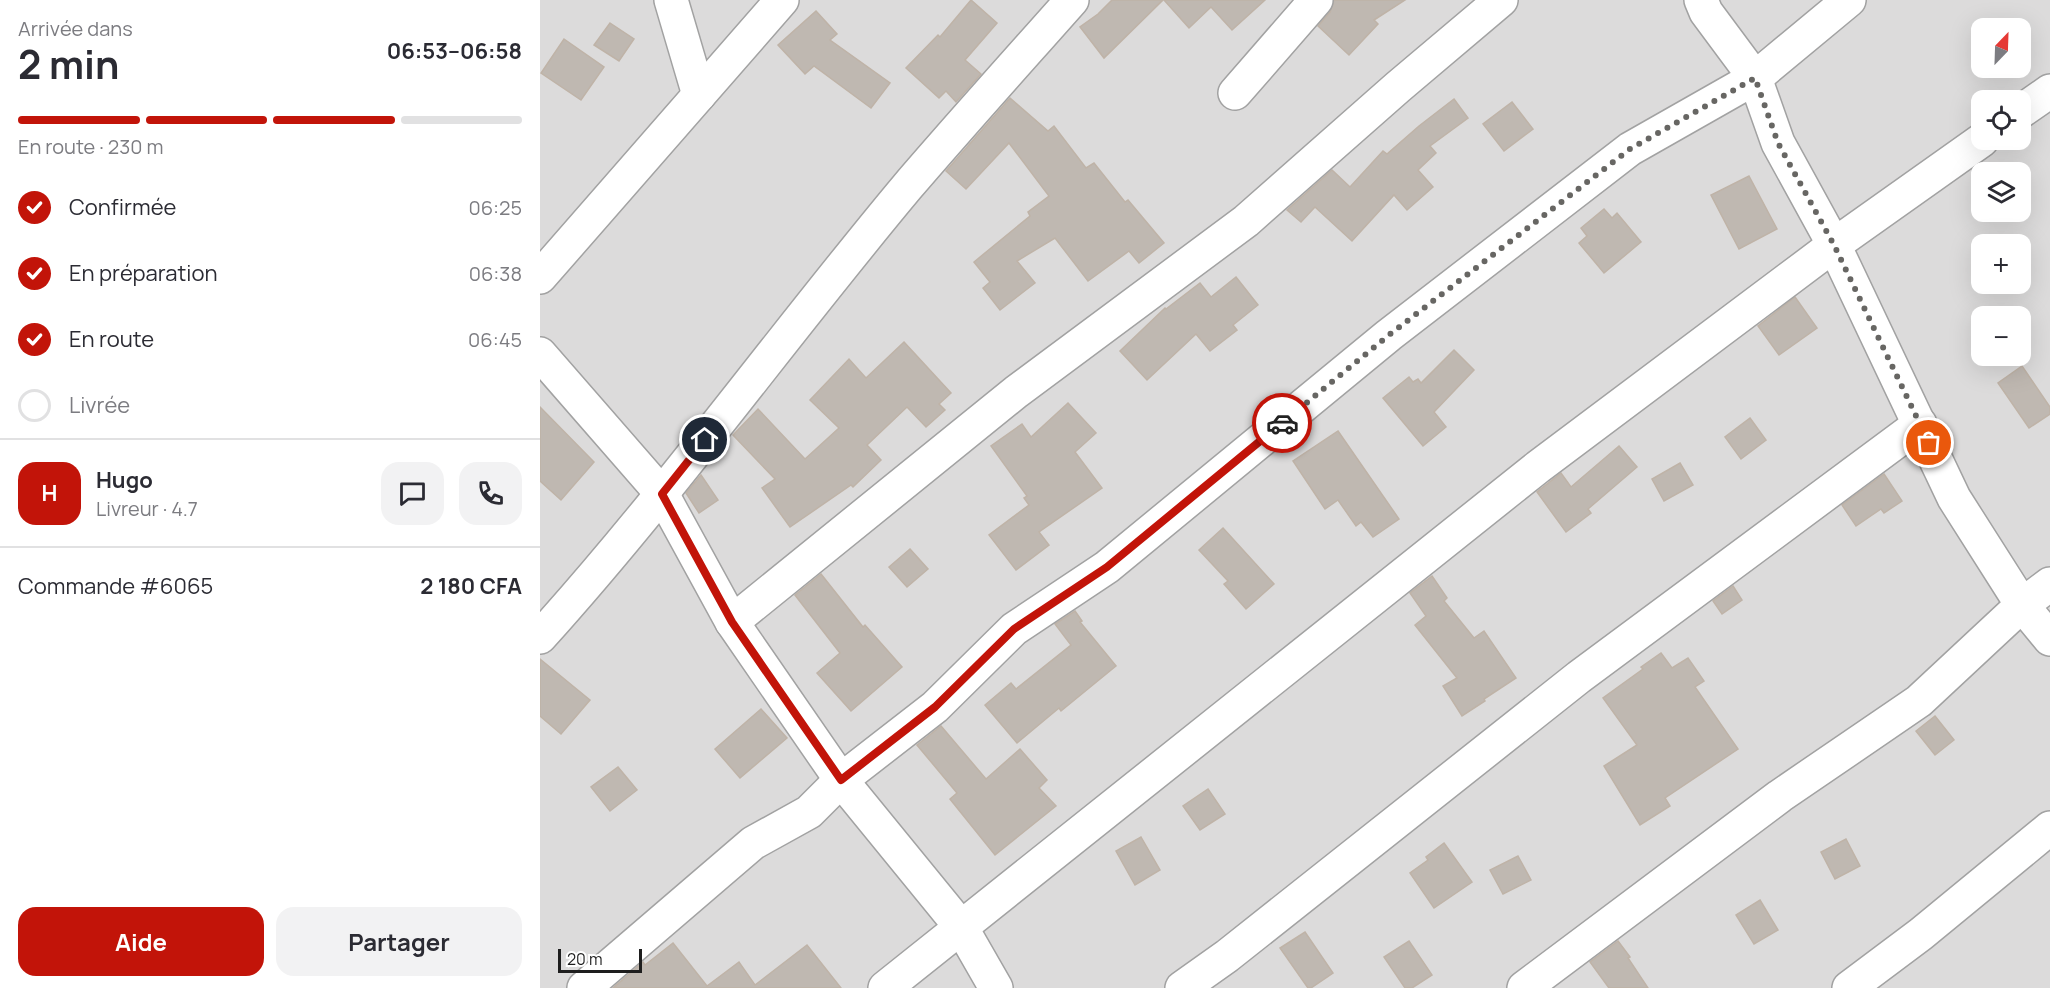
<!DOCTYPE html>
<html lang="fr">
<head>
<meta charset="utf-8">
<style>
  body { margin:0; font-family:Manrope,sans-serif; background:#f2f2f3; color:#2b2b33; height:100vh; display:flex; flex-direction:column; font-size:22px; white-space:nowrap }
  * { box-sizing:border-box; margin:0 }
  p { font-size:20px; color:#7c7c81 }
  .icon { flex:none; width:33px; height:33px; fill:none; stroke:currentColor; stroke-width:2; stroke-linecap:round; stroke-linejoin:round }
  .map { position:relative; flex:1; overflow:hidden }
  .side { display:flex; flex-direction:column; background:#fff; width:540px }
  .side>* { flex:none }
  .needle { width:39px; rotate:23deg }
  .fabs { position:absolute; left:1431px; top:18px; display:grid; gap:12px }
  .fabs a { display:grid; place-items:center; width:60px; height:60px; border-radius:12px; background:#fff; box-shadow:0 6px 24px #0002; font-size:30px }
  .scale { position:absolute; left:18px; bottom:15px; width:84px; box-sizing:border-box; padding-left:6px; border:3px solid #1e1e1e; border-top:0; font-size:16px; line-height:21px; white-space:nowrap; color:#1e1e1e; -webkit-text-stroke:4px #fff; paint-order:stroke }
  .pin { position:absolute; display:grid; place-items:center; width:51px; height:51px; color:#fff; margin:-26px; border:3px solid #fff; border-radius:50%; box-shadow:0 2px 6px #0007 }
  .courier { position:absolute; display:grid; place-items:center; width:60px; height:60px; margin:-30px; border:4px solid #c21409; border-radius:50%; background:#fff; color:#222; box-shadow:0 2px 8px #0007 }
  .summary em { font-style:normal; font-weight:700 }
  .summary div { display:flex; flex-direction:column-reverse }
  .summary { display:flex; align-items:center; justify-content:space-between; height:102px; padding:0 18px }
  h1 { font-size:39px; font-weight:700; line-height:45px }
  .bar { display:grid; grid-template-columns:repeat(4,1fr); gap:9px 6px; align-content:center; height:72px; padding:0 18px }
  .bar i { height:8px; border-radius:4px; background:#e1e1e2 }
  .bar .current { background:#c21409 }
  .bar p { grid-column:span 4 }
  .line { display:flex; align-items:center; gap:15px; padding:0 18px; border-top:2px solid #e1e1e2 }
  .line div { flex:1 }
  .round { display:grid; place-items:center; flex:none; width:63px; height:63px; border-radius:18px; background:#f2f2f3 }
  ol { padding:0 18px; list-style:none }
  li { display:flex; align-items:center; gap:18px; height:66px }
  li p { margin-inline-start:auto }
  li .icon { padding:6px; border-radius:50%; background:#c21409; color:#fff; stroke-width:4 }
  li:last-child { color:#7c7c81 }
  li i { width:33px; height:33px; border:3px solid #e1e1e2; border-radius:50% }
  .action { display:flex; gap:12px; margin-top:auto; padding:12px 18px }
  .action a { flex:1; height:69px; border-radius:18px; background:#c21409; color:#fff; font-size:24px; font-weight:700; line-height:69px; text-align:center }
  .action a+a { background:#f2f2f3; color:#2b2b33 }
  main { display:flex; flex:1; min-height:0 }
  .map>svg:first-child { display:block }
</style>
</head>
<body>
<main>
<section class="side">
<div class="summary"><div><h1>2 min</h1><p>Arrivée dans</p></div><em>06:53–06:58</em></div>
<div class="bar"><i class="current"></i><i class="current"></i><i class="current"></i><i></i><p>En route · 230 m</p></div>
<ol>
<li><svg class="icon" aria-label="check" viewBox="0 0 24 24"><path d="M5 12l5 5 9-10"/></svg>Confirmée<p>06:25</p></li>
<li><svg class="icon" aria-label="check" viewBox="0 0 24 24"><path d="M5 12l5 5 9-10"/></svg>En préparation<p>06:38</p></li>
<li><svg class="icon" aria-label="check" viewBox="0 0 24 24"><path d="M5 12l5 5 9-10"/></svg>En route<p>06:45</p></li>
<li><i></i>Livrée</li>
</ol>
<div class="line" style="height:108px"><b class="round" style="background:#c21409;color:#fff">H</b><div><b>Hugo</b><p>Livreur · 4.7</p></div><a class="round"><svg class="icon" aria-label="chat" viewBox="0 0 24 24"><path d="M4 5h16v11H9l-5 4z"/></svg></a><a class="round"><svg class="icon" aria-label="phone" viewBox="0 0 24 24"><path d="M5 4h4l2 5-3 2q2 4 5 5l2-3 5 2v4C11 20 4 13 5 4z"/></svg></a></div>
<div class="line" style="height:78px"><div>Commande #6065</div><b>2 180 CFA</b></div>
<div class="action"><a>Aide</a><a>Partager</a></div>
</section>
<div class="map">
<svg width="1510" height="988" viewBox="0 0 1510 988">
  <rect width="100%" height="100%" fill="#eeebe4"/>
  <path fill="#dcdbdb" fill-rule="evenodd" d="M 0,0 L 1510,0 L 1510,988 L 0,988 ZM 1442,28 L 1480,28 L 1480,68 L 1442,68 ZM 1442,100 L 1480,100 L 1480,140 L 1442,140 ZM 1442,172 L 1480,172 L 1480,212 L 1442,212 ZM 1442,244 L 1480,244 L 1480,284 L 1442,284 ZM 1442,316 L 1480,316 L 1480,356 L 1442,356 Z"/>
  <g fill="#bfb8b1" stroke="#bfb3a7" stroke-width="1.5">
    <path d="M 431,0 L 457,23 L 425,60 L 441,74 L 416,102 L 406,91 L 399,98 L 366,68 L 398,35 L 400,37 Z"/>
    <path d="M 572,0 L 623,0 L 564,58 L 540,27 L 558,14 Z"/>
    <path d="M 624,0 L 725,0 L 692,30 L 671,7 L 649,28 Z"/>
    <path d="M 794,0 L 865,0 L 834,20 L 838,24 L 809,55 L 778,26 L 790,12 Z"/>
    <path d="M 276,11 L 297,34 L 290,40 L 350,83 L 331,108 L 274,66 L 265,74 L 238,45 Z"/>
    <path d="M 70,23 L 94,39 L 79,61 L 54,45 Z"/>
    <path d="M 24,39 L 64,67 L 41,100 L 1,73 Z"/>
    <path d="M 470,98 L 508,131 L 514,126 L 546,168 L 554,163 L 585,202 L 588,200 L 624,243 L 599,263 L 589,251 L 548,281 L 515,238 L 477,261 L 495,283 L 460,310 L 443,288 L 450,282 L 434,262 L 490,216 L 488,212 L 509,196 L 469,143 L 426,189 L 406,171 Z"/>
    <path d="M 914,99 L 928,118 L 890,146 L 896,153 L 878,170 L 893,187 L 867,210 L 854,195 L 812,241 L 775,207 L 761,222 L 747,210 L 792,170 L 810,187 L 843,151 L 847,154 L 879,126 Z"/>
    <path d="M 972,102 L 993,129 L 964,151 L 943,124 Z"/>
    <path d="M 1209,176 L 1237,229 L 1199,249 L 1171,195 Z"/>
    <path d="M 1064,209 L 1072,218 L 1077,213 L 1101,242 L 1064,273 L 1039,243 L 1047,236 L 1041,228 Z"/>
    <path d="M 696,277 L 718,305 L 693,325 L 697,330 L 670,351 L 656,334 L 607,380 L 580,351 L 625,308 L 626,309 L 660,283 L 671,297 Z"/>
    <path d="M 1255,297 L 1277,328 L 1239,355 L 1218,326 Z"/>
    <path d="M 364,342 L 411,393 L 399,404 L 405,410 L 386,427 L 367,407 L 327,445 L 341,460 L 313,487 L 311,485 L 250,527 L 222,488 L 235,479 L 193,435 L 218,409 L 265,459 L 299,428 L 270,400 L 309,359 L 326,378 Z"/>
    <path d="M 914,350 L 934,370 L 894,412 L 906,427 L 883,446 L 843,398 L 869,377 L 873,382 L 878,379 L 881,383 Z"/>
    <path d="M 1482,366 L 1510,407 L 1510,414 L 1489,428 L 1458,383 Z"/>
    <path d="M 528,403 L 556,433 L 535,452 L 562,488 L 499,532 L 509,545 L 476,570 L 449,535 L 489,505 L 484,498 L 487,496 L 451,446 L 482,424 L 491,437 Z"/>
    <path d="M 0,407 L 54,462 L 21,500 L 0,481 Z"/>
    <path d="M 1210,418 L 1226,440 L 1201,459 L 1185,437 Z"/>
    <path d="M 798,431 L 859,519 L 833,537 L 821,522 L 816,526 L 798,500 L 785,509 L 753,461 Z"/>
    <path d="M 1079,446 L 1097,467 L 1048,509 L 1051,513 L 1026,532 L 997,492 L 1021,473 L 1031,487 Z"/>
    <path d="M 1140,463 L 1153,485 L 1124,501 L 1112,479 Z"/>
    <path d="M 1344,474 L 1362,501 L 1344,513 L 1341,509 L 1316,526 L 1302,505 Z"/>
    <path d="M 161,475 L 178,500 L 159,513 L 146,493 Z"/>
    <path d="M 683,528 L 734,584 L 706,609 L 684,584 L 688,581 L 659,550 Z"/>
    <path d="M 370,549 L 388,569 L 367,587 L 349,567 Z"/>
    <path d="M 281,574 L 323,627 L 325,625 L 362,667 L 311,711 L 277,673 L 300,653 L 255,595 Z"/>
    <path d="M 892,576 L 907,598 L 904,601 L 934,638 L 944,631 L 976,678 L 944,699 L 945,701 L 922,716 L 903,686 L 917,678 L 875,625 L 886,616 L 870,593 Z"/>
    <path d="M 1193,586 L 1202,600 L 1182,614 L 1173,601 Z"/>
    <path d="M 535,611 L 542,621 L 540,622 L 576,666 L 521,711 L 519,708 L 477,743 L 445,705 L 471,683 L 476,689 L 531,645 L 515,624 Z"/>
    <path d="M 1121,653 L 1132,668 L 1148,658 L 1164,681 L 1155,687 L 1198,749 L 1125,798 L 1130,806 L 1100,825 L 1064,766 L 1097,745 L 1063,698 L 1103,669 L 1101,667 Z"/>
    <path d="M 0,659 L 50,700 L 21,734 L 0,716 Z"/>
    <path d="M 221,709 L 247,738 L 200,778 L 175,749 Z"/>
    <path d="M 1395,716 L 1414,740 L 1395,755 L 1376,731 Z"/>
    <path d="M 401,726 L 446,779 L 480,749 L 507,780 L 499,788 L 516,806 L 455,855 L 410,799 L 417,793 L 377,745 Z"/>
    <path d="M 78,767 L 97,790 L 70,811 L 51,787 Z"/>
    <path d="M 668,789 L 685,814 L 660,830 L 643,806 Z"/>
    <path d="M 601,837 L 620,870 L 595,885 L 576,851 Z"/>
    <path d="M 1306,839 L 1320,866 L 1295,879 L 1281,852 Z"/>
    <path d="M 904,843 L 932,882 L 894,908 L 870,873 L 888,860 L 886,857 Z"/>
    <path d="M 978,856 L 991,880 L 963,894 L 950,870 Z"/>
    <path d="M 1220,900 L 1238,930 L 1214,944 L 1196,915 Z"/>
    <path d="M 765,932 L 793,973 L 771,988 L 768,988 L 740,948 Z"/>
    <path d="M 869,941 L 892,975 L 872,988 L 865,988 L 844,957 Z"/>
    <path d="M 1078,941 L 1090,957 L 1088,958 L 1108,988 L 1069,988 L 1050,962 Z"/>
    <path d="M 133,943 L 167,986 L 199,962 L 215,985 L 267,945 L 301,988 L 73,988 L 103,962 L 105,965 Z"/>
  </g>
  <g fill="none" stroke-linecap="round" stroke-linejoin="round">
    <g stroke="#a2a2a2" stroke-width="36">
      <g id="minor">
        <path d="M 131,0 L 159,95"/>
        <path d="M 1161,0 L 1166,12 L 1215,78 L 1238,143 L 1294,245 L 1414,498 L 1482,605 L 1510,639"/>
        <path d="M 695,93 L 776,0"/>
        <path d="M 1480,112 L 1510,91"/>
        <path d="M 0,277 L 242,0"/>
        <path d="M 0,354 L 122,494 L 192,622 L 301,780 L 421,927 L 456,988"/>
        <path d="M 192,622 L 476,392 L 706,221 L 858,87 L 961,0"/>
        <path d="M 0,637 C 130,493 243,335 367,187 C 421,124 477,62 532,0"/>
        <path d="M 44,988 L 213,843 L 269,812 L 301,780 L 395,707 L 474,629 L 567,567 L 849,335 L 1090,149 L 1215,78 L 1309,0"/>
        <path d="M 345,988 L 998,467 L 1294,245 L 1442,140"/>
        <path d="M 642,988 L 687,956 L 1039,677 L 1380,424"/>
        <path d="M 984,988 L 1240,796 L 1379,701 L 1482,605 L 1510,584"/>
        <path d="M 1309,988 L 1381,934 L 1510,828"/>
      </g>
    </g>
    <use href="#minor" stroke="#fff" stroke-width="33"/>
  </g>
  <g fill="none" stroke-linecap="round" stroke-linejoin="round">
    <path stroke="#676663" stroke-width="6" stroke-dasharray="0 10.8" d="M 742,423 L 849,335 L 1090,149 L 1215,78 L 1238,143 L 1294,245 L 1389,443"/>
    <path stroke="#c21409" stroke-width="8" d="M 165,440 L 122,494 L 192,622 L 301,780 L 395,707 L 474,629 L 567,567 L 742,423"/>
  </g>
</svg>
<div class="fabs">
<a><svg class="needle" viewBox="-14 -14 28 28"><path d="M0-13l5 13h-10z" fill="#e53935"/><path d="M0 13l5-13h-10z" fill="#7c7c81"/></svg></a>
<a><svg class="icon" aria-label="locate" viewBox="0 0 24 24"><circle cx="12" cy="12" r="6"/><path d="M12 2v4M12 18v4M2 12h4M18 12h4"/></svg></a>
<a><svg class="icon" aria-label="layers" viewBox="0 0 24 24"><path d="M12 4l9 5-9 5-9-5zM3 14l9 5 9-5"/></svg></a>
<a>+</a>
<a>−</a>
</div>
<div class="scale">20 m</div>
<div class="pin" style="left:1389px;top:443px;background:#ea580c"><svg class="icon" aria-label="bag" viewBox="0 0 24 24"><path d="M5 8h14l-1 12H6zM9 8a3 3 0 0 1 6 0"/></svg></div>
<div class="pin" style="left:165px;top:440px;background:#1f2937"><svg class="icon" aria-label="home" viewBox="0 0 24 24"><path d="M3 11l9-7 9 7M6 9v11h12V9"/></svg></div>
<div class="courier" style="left:742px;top:423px"><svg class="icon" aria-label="car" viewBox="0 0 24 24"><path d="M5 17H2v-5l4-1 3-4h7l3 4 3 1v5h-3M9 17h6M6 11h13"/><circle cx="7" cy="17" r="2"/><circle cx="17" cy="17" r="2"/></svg></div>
</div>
</main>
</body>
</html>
